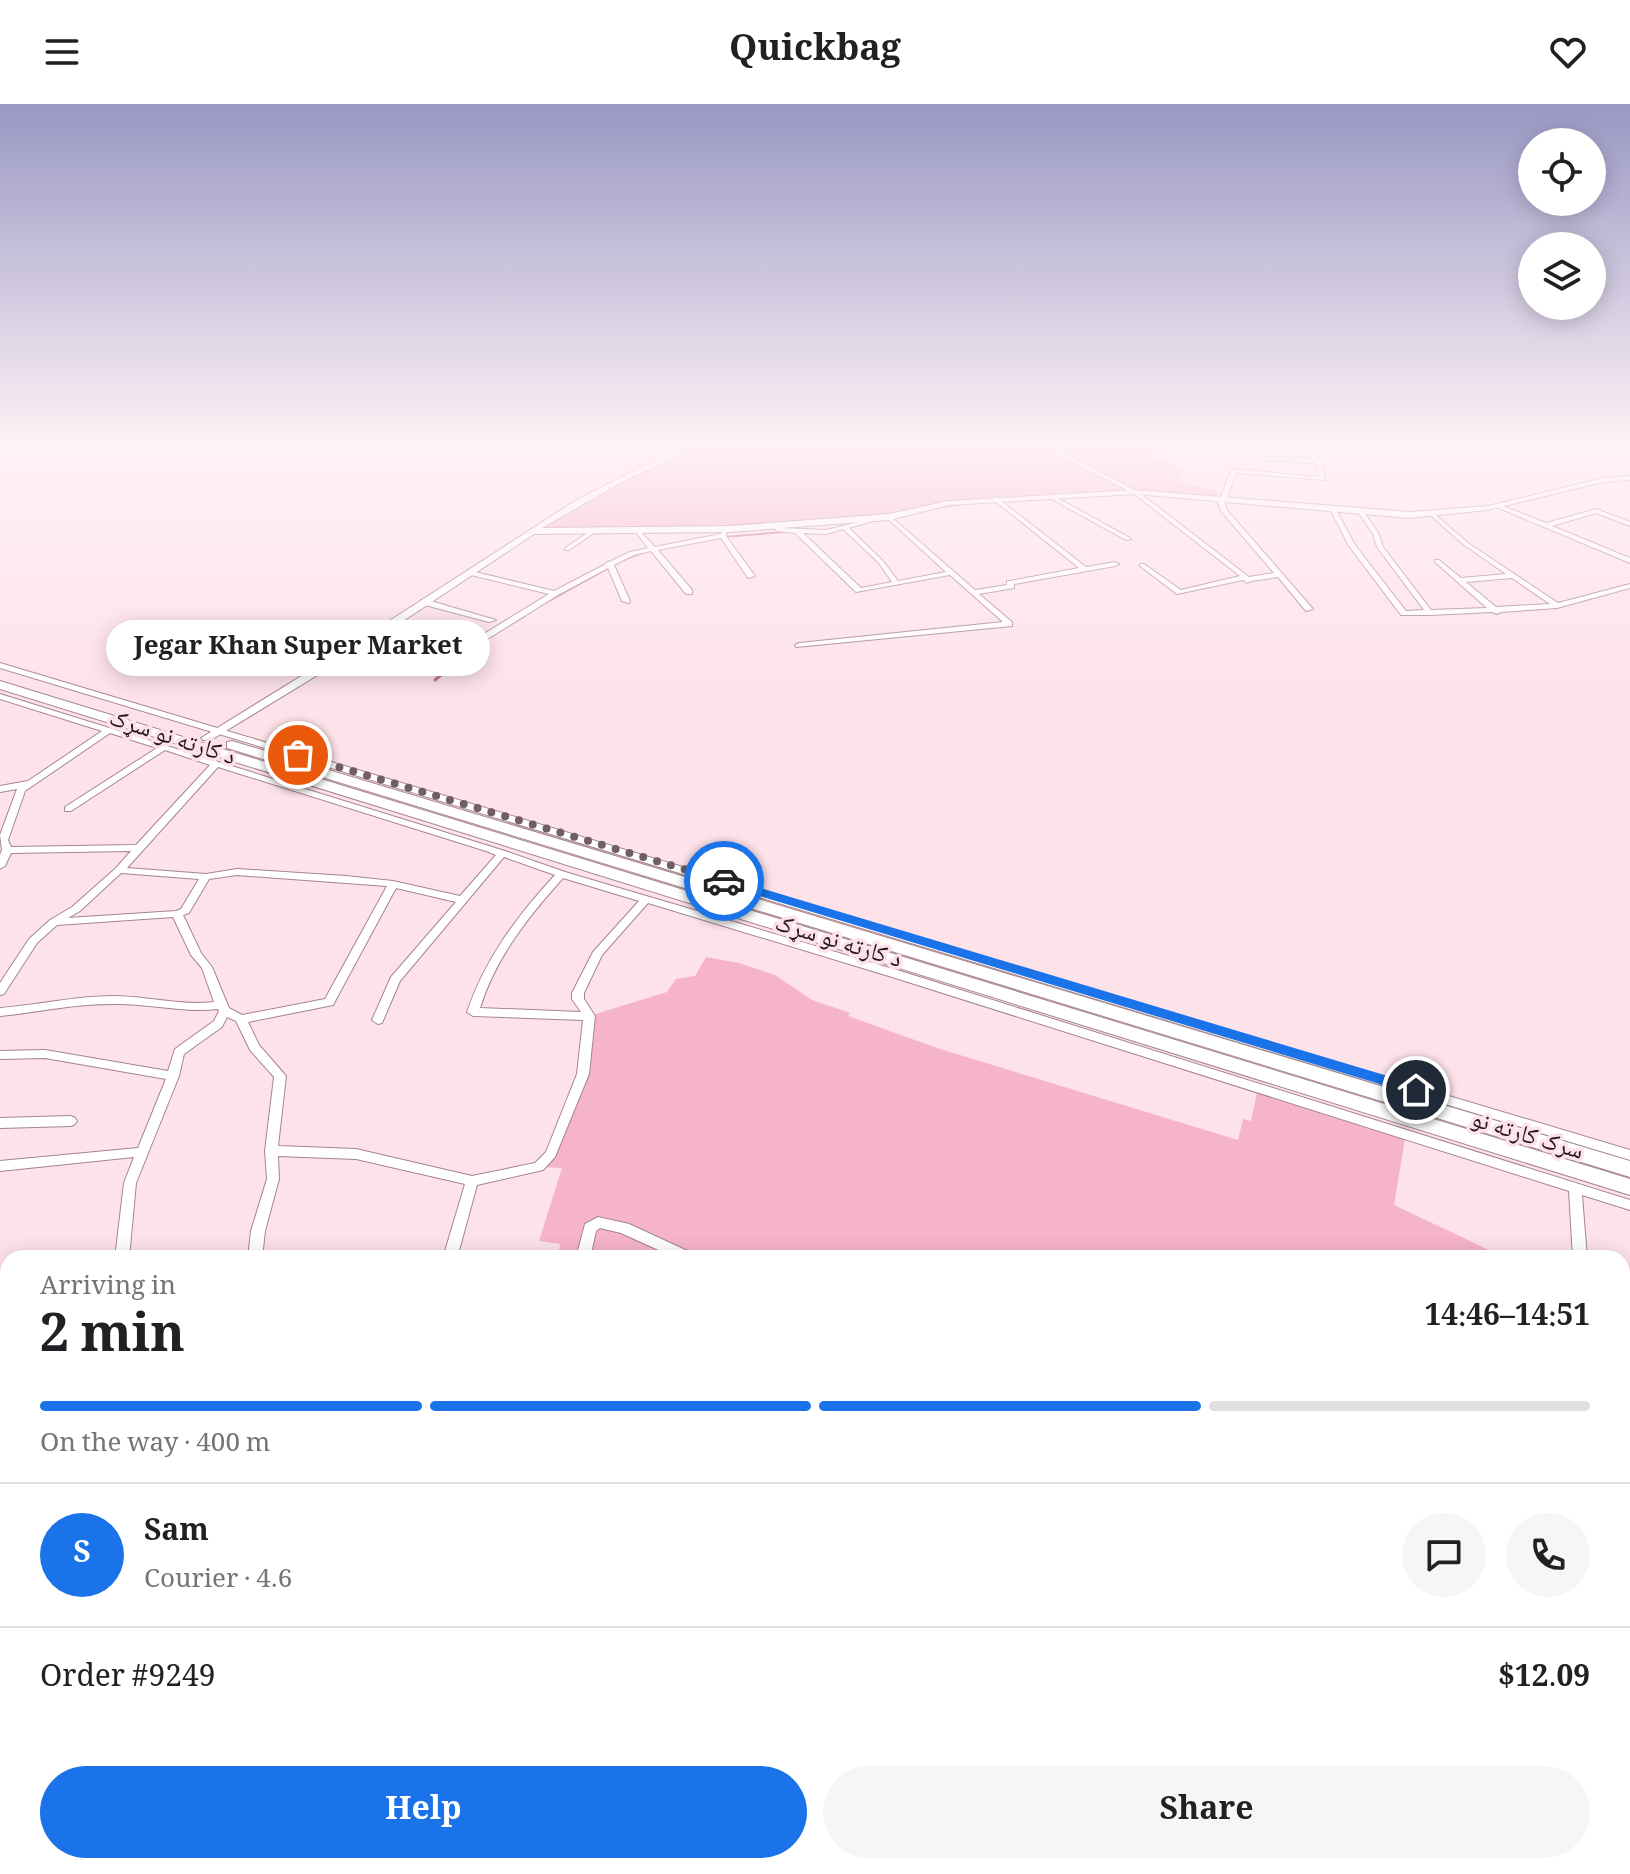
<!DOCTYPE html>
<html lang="en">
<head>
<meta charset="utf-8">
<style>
  body { margin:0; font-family:Georgia,"Noto Naskh Arabic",serif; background:#f6f6f6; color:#202124; height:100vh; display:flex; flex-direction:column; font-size:30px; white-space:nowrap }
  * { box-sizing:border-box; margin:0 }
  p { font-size:26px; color:#757577 }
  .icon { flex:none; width:44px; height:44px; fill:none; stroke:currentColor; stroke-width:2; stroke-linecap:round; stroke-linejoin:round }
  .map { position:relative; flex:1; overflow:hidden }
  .drawer { position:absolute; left:0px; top:1146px; width:1630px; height:624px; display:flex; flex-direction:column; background:#fff; border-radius:24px 24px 0 0; box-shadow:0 4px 20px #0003 }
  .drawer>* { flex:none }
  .buttons { position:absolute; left:1518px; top:24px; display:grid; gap:16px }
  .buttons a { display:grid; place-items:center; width:88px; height:88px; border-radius:50%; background:#fff; box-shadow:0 4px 20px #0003; font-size:40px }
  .pin { position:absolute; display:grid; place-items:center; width:68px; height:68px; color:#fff; margin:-34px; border:4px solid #fff; border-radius:50%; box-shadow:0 2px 8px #0007 }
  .courier { position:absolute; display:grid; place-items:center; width:80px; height:80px; margin:-40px; border:6px solid #1a73e8; border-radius:50%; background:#fff; color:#222; box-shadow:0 2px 10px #0007 }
  .bubble { position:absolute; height:56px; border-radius:28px; background:#fff; box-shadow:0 4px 20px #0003; font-size:26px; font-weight:700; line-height:56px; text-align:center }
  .head em { font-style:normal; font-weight:700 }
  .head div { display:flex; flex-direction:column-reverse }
  .head { display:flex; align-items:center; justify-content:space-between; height:136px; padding:0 40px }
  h1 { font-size:52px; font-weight:700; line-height:60px }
  .bar { display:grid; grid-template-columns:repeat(4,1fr); gap:12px 8px; align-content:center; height:96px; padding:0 40px }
  .bar i { height:10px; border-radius:6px; background:#e0e0e0 }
  .bar .selected { background:#1a73e8 }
  .bar p { grid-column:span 4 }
  .line { display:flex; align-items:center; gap:20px; padding:0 40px; border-top:2px solid #e0e0e0 }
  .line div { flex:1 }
  .round { display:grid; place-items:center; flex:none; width:84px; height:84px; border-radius:42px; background:#f6f6f6 }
  .cta { display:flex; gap:16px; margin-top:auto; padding:16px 40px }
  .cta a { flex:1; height:92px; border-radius:48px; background:#1a73e8; color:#fff; font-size:32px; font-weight:700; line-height:92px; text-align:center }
  .cta a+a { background:#f6f6f6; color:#202124 }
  header { display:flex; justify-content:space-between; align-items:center; height:104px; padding:0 40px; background:#fff; font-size:36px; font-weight:700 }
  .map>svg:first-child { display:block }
</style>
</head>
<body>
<header><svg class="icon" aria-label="menu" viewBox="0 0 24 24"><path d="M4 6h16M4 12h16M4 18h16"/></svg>Quickbag<svg class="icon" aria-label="heart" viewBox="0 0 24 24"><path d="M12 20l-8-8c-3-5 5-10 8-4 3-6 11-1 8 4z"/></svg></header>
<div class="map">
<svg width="1630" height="1770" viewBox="0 0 1630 1770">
  <rect width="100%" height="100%" fill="#fee2ea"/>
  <g fill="#f6b4ca">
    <path d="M 699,340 L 1162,340 L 1165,342 L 1149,351 L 1185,366 L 1178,377 L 1217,387 L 1220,397 L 1135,388 L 949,399 L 889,413 L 729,425 L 534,427 L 673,350 Z"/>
    <path d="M 706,853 L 739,859 L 775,871 L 812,896 L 850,909 L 848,912 L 940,945 L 1238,1036 L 1243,1015 L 1251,1017 L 1258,984 L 1406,1029 L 1394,1101 L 1506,1154 L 558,1154 L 560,1140 L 539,1137 L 562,1064 L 539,1063 L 583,970 L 589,912 L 667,888 L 676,875 L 695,872 Z"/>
    <path d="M 1622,1243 L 1630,1247 L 1630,1770 L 689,1770 L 685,1762 L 1622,1762 Z"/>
  </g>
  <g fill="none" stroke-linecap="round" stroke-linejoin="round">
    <g stroke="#c46f8f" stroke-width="2">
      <path d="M 935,404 L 961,400"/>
      <path d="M 723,433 L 785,428"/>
      <path d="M 541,501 L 623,456 L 647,447"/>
    </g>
    <g stroke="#c46f8f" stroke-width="3">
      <path d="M 500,526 L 524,512"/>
      <path d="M 435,576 L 476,542"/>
    </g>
    <g stroke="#a5858f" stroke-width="2">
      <g id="minor">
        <path d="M 34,340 L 46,340 L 0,350 L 0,346 Z"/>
        <path d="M 1046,340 L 1052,340 L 1059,347 L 1137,387 L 1249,473 L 1274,469 L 1221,407 L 1217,397 L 1220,395 L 1231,367 L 1234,365 L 1319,373 L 1316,359 L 1259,356 L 1183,340 L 1194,340 L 1259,352 L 1313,355 L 1296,340 L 1302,340 L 1322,357 L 1325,376 L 1236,369 L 1226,397 L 1224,399 L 1227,406 L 1313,505 L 1306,507 L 1278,473 L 1251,477 L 1247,479 L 1243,476 L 1177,490 L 1140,462 L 1140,460 L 1144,460 L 1181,486 L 1240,472 L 1133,389 L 1055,349 Z"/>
        <path d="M 1050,390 L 1130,434 L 1131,435 L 1126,436 L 1048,393 L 1048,391 Z"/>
        <path d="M 996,393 L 1086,463 L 1115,458 L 1119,460 L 1115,462 L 1014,480 L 1014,484 L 979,490 L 1012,518 L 1012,522 L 796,543 L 795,541 L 799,539 L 1003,518 L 950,471 L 856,488 L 795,429 L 777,427 L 771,421 L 772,420 L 776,420 L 781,424 L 826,426 L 883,412 L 883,414 L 849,424 L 883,457 L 898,477 L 946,468 L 887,414 L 886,413 L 889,411 L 975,486 L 1007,481 L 1007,477 L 1010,477 L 1079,464 L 994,396 L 994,394 ZM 843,425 L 879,459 L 892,478 L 861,484 L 803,429 L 826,430 Z"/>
        <path d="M 1498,400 L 1546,419 L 1596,405 L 1630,418 L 1630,422 L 1596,409 L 1552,422 L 1630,454 L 1630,459 L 1496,403 L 1495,402 Z"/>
        <path d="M 1331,404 L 1335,404 L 1355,441 L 1406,507 L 1424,506 L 1377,443 L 1373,430 L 1358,408 L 1359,407 L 1363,407 L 1379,430 L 1383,443 L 1431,506 L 1487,504 L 1435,458 L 1435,456 L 1439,456 L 1461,474 L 1506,470 L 1464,441 L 1429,410 L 1429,408 L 1431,407 L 1468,439 L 1558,499 L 1630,480 L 1630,484 L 1557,504 L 1501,508 L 1497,510 L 1492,508 L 1430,511 L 1401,511 L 1349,442 L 1330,405 ZM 1512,474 L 1550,500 L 1496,503 L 1466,478 Z"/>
        <path d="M 638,425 L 655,443 L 720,430 L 723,427 L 727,427 L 726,432 L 755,472 L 748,474 L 721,434 L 658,446 L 692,486 L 692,490 L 686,490 L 651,447 L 634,451 L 614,461 L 630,497 L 629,499 L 622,497 L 608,464 L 558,491 L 473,544 L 386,526 L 382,524 L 386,522 L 469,539 L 549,490 L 467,470 L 467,466 L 554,487 L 606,460 L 607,458 L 611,457 L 630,448 L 648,444 L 635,427 Z"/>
        <path d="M 592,426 L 597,427 L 569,446 L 565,446 L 565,444 Z"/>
        <path d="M 421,496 L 427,496 L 496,516 L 489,518 L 421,500 Z"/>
        <path d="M 361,535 L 367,535 L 440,556 L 433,558 L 361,539 Z"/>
        <path d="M 0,559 L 1630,1046 L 1630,1056 L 0,564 Z"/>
        <path d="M 0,590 L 505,747 L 565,768 L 900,867 L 1630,1096 L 1630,1106 L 1582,1091 L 1587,1154 L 1573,1154 L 1569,1087 L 892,873 L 648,799 L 602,851 L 584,889 L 584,895 L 595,912 L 589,970 L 555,1053 L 543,1066 L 477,1081 L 457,1154 L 443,1154 L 465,1080 L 356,1055 L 278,1052 L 279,1075 L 265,1127 L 262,1154 L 248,1154 L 251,1127 L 267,1075 L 265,1047 L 274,973 L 250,946 L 236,917 L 227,913 L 222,923 L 184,950 L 179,972 L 136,1079 L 129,1154 L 115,1154 L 124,1079 L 134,1053 L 0,1067 L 0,1057 L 138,1044 L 166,975 L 45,954 L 0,955 L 0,947 L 45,946 L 168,967 L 175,945 L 214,917 L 219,907 L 218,905 C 184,909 152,900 118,900 C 79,899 39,908 0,912 L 0,904 C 38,901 75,892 113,892 C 147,892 181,902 214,898 L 202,864 L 191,851 L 173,813 L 57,821 L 37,839 L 4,890 L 0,891 L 0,879 L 29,835 L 50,816 L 72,803 L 116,764 L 131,747 L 11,749 L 5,762 L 0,765 L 0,751 L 2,746 L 0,731 L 17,685 L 0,688 L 0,682 L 28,677 L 102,627 L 0,595 ZM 110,629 L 157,644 L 65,703 L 65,707 L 71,707 L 165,646 L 210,661 L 136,741 L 11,743 L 8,736 L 25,687 ZM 218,663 L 486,747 L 496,751 L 460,792 L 393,777 L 346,772 L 237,765 L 206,770 L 127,764 ZM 504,753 L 555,771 C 517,812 485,855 467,908 L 473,912 L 583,916 L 577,970 L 546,1048 L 535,1059 L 472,1072 L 356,1045 L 278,1042 L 286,972 L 259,941 L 248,918 L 333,901 L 396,784 L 456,798 L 391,873 L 372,916 L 378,920 L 382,919 L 400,877 ZM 121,769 L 199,775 L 181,805 L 176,807 L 68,814 L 80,807 ZM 237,771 L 387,782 L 325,895 L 242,911 L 229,904 L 212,863 L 201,849 L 183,811 L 189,809 L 209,775 ZM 563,774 L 639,797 L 593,848 L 572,889 L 572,895 L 581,908 L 480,904 C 496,853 528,813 563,774 Z"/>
        <path d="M 71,1012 L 75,1014 L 77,1017 L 75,1020 L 71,1022 L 0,1024 L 0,1014 Z"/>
        <path d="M 598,1113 L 629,1120 L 694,1150 L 696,1154 L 676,1154 L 621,1129 L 600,1124 L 596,1127 L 590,1154 L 576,1154 L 585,1120 Z"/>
        <path d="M 8,1267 L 8,1279 L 0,1281 L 0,1269 Z"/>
        <path d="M 1622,1416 L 1630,1420 L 1630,1436 L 1622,1432 Z"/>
        <path d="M 8,1427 L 8,1443 L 0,1446 L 0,1430 Z"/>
        <path d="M 8,1444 L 8,1460 L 0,1463 L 0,1447 Z"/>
        <path d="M 1622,1475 L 1628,1477 C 1630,1486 1630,1498 1628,1506 L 1622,1508 Z"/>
        <path d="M 8,1610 L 8,1628 L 0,1630 L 0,1612 Z"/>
        <path d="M 1622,1612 L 1630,1616 L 1630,1638 L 1622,1634 Z"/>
        <path d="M 98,1762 L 151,1762 L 148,1769 L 145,1770 L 92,1770 L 95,1763 Z"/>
        <path d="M 350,1762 L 370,1762 L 372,1770 L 352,1770 Z"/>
        <path d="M 550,1762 L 613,1762 L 610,1769 L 607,1770 L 544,1770 L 547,1763 Z"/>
        <path d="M 783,1762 L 803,1762 L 807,1770 L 787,1770 Z"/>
        <path d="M 922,1762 L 947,1762 L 952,1770 L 927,1770 Z"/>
        <path d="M 1031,1762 L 1055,1762 L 1059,1770 L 1035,1770 Z"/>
      </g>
    </g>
    <g stroke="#a5858f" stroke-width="2">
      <path id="tertiary" d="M 693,340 L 703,340 L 620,379 L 542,424 L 729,422 L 889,410 L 949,397 L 1135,386 L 1409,408 L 1488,402 L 1603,374 L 1630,372 L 1630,376 L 1603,378 L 1488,406 L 1409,414 L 1135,390 L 949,401 L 889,416 L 729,428 L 534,430 L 370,539 L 211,636 L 203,636 L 201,634 L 363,534 L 575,397 L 655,356 Z"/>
    </g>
    <g stroke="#a5858f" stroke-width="2">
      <g id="trunk">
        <path d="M 0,577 L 1630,1075 L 1630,1091 L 0,585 Z"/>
        <path d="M 232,637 L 1630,1057 L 1630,1073 L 227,644 L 227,638 Z"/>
      </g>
    </g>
    <use href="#minor" fill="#fff" fill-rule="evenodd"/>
    <use href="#tertiary" fill="#fff" fill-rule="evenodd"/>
    <use href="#trunk" fill="#fff" fill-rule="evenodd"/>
  </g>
  <linearGradient id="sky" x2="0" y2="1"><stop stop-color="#9998c4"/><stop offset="0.58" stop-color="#fff2f6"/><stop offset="1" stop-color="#fff2f6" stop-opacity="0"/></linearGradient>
  <rect width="1630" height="588" fill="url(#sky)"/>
  <path fill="#1a73e8" d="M 724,773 L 1421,982 L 1423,986 L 1416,991 L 720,780 L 720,775 Z"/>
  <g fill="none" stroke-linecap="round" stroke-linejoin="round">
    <path stroke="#705e63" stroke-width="8" stroke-dasharray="0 14.4" d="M 298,651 L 724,777"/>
  </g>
  <g text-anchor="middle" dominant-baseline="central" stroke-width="7" stroke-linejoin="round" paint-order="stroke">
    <g font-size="24" fill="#23171b" stroke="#fee2ea">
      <text transform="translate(172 635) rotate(18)">د کارته نو سړک</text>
      <text transform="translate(838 839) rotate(17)">د کارته نو سړک</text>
      <text transform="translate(1527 1033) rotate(17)">سرک کارته نو</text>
    </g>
  </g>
</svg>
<div class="buttons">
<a><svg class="icon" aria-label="locate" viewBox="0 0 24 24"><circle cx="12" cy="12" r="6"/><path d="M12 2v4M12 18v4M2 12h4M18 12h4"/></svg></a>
<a><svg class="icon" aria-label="layers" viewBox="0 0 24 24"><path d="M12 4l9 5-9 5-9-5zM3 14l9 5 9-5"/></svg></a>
</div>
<div class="pin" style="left:298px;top:651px;background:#ea580c"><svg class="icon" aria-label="bag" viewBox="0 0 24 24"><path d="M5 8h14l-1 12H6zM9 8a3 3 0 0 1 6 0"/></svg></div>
<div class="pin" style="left:1416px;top:986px;background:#1f2937"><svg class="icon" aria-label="home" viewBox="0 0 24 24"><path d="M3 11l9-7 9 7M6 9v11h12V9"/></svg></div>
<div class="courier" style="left:724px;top:777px"><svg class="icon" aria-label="car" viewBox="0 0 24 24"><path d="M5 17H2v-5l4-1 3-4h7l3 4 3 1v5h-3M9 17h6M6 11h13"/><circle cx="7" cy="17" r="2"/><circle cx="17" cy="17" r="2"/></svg></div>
<div class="bubble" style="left:106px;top:516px;width:384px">Jegar Khan Super Market</div>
<section class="drawer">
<div class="head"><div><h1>2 min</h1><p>Arriving in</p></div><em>14:46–14:51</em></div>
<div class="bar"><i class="selected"></i><i class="selected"></i><i class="selected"></i><i></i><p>On the way · 400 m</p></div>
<div class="line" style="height:144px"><b class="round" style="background:#1a73e8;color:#fff">S</b><div><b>Sam</b><p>Courier · 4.6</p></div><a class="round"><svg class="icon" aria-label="chat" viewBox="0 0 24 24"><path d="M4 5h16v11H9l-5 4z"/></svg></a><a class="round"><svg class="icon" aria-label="phone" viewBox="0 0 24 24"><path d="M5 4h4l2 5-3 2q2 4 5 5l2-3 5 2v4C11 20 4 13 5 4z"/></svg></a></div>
<div class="line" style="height:104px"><div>Order #9249</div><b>$12.09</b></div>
<div class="cta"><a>Help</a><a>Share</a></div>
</section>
</div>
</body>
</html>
